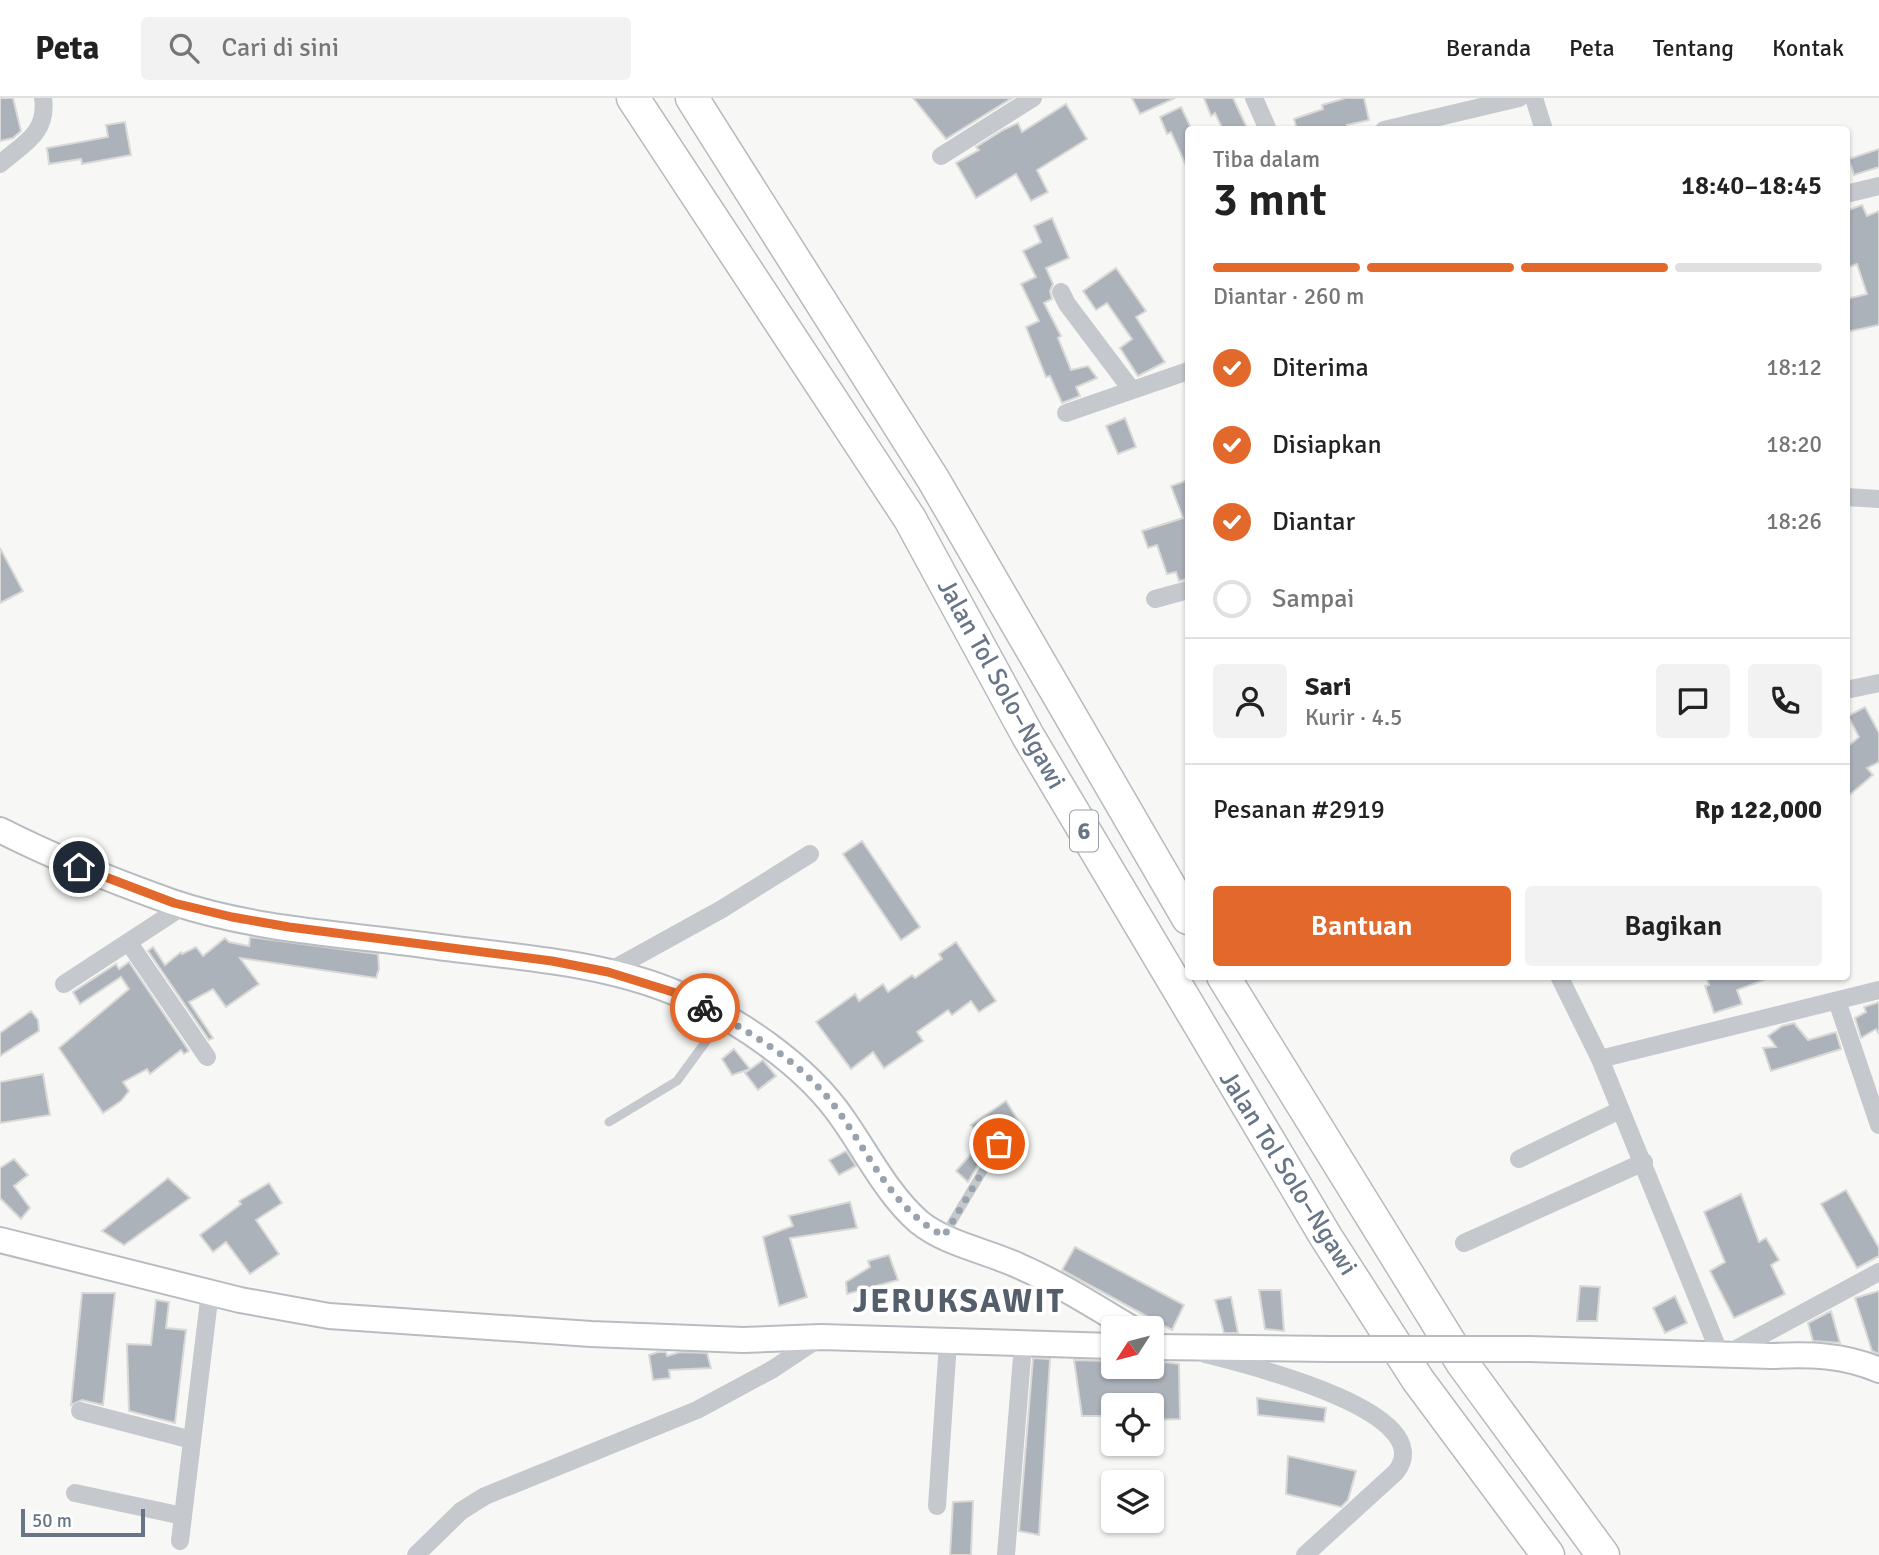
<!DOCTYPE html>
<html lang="id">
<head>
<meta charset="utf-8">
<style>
  body { margin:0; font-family:Signika,sans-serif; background:#f2f2f2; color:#222; height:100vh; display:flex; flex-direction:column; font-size:26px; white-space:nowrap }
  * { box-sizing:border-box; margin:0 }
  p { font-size:23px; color:#767676 }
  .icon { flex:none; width:38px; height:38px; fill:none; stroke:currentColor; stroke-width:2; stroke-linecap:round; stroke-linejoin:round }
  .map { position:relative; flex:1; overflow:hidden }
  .details { position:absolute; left:1185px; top:28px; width:665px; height:854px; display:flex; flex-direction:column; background:#fff; border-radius:7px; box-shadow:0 2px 5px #0004 }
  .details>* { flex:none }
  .needle { width:46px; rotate:234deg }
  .controls { position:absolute; left:1101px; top:1218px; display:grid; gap:14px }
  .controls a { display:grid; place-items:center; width:63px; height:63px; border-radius:7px; background:#fff; box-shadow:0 2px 5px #0004; font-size:35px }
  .scale { position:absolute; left:21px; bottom:18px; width:124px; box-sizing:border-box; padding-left:7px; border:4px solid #677586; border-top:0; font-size:19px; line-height:24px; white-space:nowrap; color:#677586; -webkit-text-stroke:5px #fff; paint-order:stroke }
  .pin { position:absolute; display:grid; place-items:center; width:60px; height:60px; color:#fff; margin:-30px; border:4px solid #fff; border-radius:50%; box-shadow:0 2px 7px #0007 }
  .courier { position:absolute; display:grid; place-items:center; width:70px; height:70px; margin:-35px; border:5px solid #e2682b; border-radius:50%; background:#fff; color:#222; box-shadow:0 2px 9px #0007 }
  .headline em { font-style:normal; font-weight:600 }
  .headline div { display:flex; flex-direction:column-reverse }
  .headline { display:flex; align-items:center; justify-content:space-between; height:119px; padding:0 28px }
  h1 { font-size:46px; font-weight:600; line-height:52px }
  .bar { display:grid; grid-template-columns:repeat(4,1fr); gap:10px 7px; align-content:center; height:84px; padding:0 28px }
  .bar i { height:9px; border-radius:5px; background:#e0e0e0 }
  .bar .current { background:#e2682b }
  .bar p { grid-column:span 4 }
  .line { display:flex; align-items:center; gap:18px; padding:0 28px; border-top:2px solid #e0e0e0 }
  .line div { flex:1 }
  .round { display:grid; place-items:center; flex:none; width:74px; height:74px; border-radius:7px; background:#f2f2f2 }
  ol { padding:0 28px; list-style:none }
  li { display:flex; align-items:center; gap:21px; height:77px }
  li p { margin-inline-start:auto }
  li .icon { padding:7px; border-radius:50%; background:#e2682b; color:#fff; stroke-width:4 }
  li:last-child { color:#767676 }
  li i { width:38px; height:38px; border:4px solid #e0e0e0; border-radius:50% }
  .action { display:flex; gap:14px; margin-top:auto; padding:14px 28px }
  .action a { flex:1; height:80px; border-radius:7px; background:#e2682b; color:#fff; font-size:28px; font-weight:600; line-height:80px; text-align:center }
  .action a+a { background:#f2f2f2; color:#222 }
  header { display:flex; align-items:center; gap:42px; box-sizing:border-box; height:98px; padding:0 35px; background:#fff; border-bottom:2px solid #e0e0e0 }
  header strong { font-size:33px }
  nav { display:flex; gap:38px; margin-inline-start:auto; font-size:24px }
  .search { width:490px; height:63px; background:#f2f2f2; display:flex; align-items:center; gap:18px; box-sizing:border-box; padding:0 24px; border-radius:7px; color:#767676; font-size:26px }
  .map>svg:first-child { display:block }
</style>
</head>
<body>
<header>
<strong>Peta</strong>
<div class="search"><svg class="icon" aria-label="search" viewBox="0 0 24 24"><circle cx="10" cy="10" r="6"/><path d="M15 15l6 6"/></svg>Cari di sini</div>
<nav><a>Beranda</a><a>Peta</a><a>Tentang</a><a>Kontak</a></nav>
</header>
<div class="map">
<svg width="1879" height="1457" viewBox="0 0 1879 1457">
  <rect width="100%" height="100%" fill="#f7f8f5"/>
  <g fill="#abb2b9" stroke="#d9d9d7" stroke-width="2">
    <path d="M 0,0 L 13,0 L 21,33 L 13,40 L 0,43 Z"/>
    <path d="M 913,0 L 1012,0 L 946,41 Z"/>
    <path d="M 1132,0 L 1175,0 L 1140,16 Z"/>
    <path d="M 1204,0 L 1233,0 L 1248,32 L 1223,32 L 1215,15 L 1211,18 Z"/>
    <path d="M 1346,0 L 1364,0 L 1369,22 L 1347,27 L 1349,32 L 1297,32 L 1294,21 L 1323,11 L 1322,7 Z"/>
    <path d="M 1066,6 L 1087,41 L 1037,72 L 1048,94 L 1031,103 L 1016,76 L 976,100 L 956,65 L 979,52 L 976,49 L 1003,32 L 1018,25 L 1022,34 Z"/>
    <path d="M 1181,9 L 1192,32 L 1188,32 L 1188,72 L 1171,34 L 1167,36 L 1160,19 Z"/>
    <path d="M 125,24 L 131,57 L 82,66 L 81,61 L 49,66 L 47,50 L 108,39 L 106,27 Z"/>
    <path d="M 1879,51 L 1879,69 L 1854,77 L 1849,61 Z"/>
    <path d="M 1862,107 L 1867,118 L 1879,113 L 1879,227 L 1846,234 L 1846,201 L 1867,196 L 1857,166 L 1846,170 L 1846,113 Z"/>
    <path d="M 1052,120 L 1069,160 L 1046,170 L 1053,186 L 1050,193 L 1052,201 L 1044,205 L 1061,238 L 1058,240 L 1071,272 L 1088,268 L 1097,280 L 1076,289 L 1080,298 L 1062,305 L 1050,278 L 1046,279 L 1026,229 L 1039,223 L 1021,186 L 1036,179 L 1023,153 L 1041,144 L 1034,128 Z"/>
    <path d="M 1116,170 L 1146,213 L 1136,219 L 1165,264 L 1138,278 L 1120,250 L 1132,241 L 1107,205 L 1096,212 L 1083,193 Z"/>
    <path d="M 1125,320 L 1136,349 L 1118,356 L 1106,328 Z"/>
    <path d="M 1188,382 L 1188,481 L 1179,483 L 1176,474 L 1167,476 L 1157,447 L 1148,450 L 1142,433 L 1183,420 L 1171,388 Z"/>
    <path d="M 0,450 L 23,493 L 0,505 Z"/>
    <path d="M 1865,609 L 1879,635 L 1879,664 L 1867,670 L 1873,677 L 1846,700 L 1846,650 L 1859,639 L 1848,618 Z"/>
    <path d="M 862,743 L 920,829 L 901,842 L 843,756 Z"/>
    <path d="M 250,839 L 378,856 L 379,871 L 376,880 L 240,860 L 259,886 L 226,909 L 213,891 L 189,904 L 213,940 L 209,942 L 148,853 L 153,849 L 165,867 L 181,854 L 182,856 L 196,849 L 203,858 L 225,840 L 229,844 L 249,848 Z"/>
    <path d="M 956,844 L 996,903 L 979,914 L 971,903 L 952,917 L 948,912 L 917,934 L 923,943 L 884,970 L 873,954 L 851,971 L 816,924 L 855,896 L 859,903 L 883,886 L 888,894 L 912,877 L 915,880 L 942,861 L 939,856 Z"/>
    <path d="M 129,864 L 189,953 L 184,956 L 181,952 L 150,976 L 147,971 L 123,984 L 129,993 L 121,1003 L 103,1015 L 59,950 L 129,891 L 121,879 L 80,906 L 73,894 L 116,866 L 119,871 Z"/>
    <path d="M 1706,878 L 1769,878 L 1769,880 L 1737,892 L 1742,906 L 1714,915 L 1705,888 L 1709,887 Z"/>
    <path d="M 1879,904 L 1879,936 L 1876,931 L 1861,940 L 1855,920 L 1866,914 L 1864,909 Z"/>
    <path d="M 31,913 L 38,922 L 39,933 L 0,958 L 0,935 Z"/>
    <path d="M 685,915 L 709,927 L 699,940 L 681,928 Z"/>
    <path d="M 1794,925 L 1808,942 L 1836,934 L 1841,951 L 1771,973 L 1763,950 L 1776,949 L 1768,938 L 1782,928 Z"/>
    <path d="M 734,951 L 750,971 L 732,977 L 722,961 Z"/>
    <path d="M 763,962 L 776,978 L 758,992 L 745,975 Z"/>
    <path d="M 43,976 L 50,1017 L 0,1025 L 0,984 Z"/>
    <path d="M 1006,1003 L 1018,1022 L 984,1045 L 971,1027 Z"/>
    <path d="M 846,1053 L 856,1068 L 839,1077 L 829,1062 Z"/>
    <path d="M 971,1056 L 980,1064 L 968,1084 L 956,1073 Z"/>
    <path d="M 14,1061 L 28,1077 L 14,1088 L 30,1110 L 21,1121 L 0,1100 L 0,1070 Z"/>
    <path d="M 168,1080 L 190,1100 L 124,1147 L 102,1133 Z"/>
    <path d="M 269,1085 L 282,1105 L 256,1122 L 279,1156 L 250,1176 L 226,1144 L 213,1154 L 200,1137 L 241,1106 L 239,1103 Z"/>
    <path d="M 1846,1092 L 1879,1150 L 1879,1158 L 1857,1170 L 1821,1106 Z"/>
    <path d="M 1741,1096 L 1759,1144 L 1766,1140 L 1779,1162 L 1771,1167 L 1785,1196 L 1734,1220 L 1710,1173 L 1725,1164 L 1704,1114 Z"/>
    <path d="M 850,1104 L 857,1130 L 790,1140 L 807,1199 L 779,1208 L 763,1139 L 793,1128 L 789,1118 Z"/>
    <path d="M 1075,1149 L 1184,1207 L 1172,1232 L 1062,1172 Z"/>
    <path d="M 889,1157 L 898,1182 L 847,1196 L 846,1184 L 870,1169 L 868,1163 Z"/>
    <path d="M 1580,1188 L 1600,1189 L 1597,1223 L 1577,1223 Z"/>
    <path d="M 1259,1192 L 1281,1192 L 1284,1233 L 1265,1231 Z"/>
    <path d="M 1879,1193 L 1879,1256 L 1872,1253 L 1855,1200 Z"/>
    <path d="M 82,1195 L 115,1195 L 103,1307 L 82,1302 L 71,1307 Z"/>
    <path d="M 1675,1198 L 1687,1225 L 1665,1235 L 1653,1210 Z"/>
    <path d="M 1231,1199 L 1238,1235 L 1224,1235 L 1215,1202 Z"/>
    <path d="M 156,1202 L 169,1204 L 166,1230 L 186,1232 L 175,1325 L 129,1313 L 127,1246 L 151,1247 Z"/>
    <path d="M 1831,1213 L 1840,1245 L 1813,1243 L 1808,1225 Z"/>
    <path d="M 658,1254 L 666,1254 L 667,1258 L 680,1254 L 707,1255 L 711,1270 L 669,1272 L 670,1280 L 653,1282 L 649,1257 Z"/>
    <path d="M 1033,1260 L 1050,1261 L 1039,1437 L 1019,1433 Z"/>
    <path d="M 1074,1262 L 1113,1263 L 1113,1269 L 1132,1269 L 1133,1274 L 1163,1275 L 1164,1264 L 1179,1266 L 1180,1321 L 1152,1322 L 1152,1307 L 1113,1307 L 1113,1318 L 1082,1318 Z"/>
    <path d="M 1257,1300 L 1326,1310 L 1324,1324 L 1258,1317 Z"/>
    <path d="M 1288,1358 L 1356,1373 L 1348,1402 L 1341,1409 L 1286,1396 Z"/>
    <path d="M 973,1403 L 971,1457 L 950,1457 L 953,1404 Z"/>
  </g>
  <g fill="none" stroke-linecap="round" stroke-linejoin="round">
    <g stroke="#b8bcc1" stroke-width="28">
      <g id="secondary">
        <path d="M 0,732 C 55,760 113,783 172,804 C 251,831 341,836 424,847 C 508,859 597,862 676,895 C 736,919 807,968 843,1021 C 867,1055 887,1096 919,1124 C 946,1146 987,1153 1019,1168 C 1058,1185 1094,1208 1131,1230"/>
        <path d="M 0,1142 L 240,1202 L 329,1218 L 591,1236 L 743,1242 L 821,1239 L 1113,1248"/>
        <path d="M 1152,1249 L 1329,1251"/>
        <path d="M 1529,1251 L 1772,1258 C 1810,1256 1844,1257 1879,1272"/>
      </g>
    </g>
    <g stroke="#b6b9bd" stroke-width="35">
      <g id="highway">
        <path d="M 633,0 L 910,421 L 1028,638 L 1326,1139 L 1418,1282 L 1548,1457"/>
        <path d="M 692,0 L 933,381 L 1188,820"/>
        <path d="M 1223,878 L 1463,1266 L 1603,1457"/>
      </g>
    </g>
    <g stroke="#c5c8cc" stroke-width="9">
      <path d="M 609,1024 L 677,983 L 723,920"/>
      <path d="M 945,1136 L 999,1046"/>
    </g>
    <g stroke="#c5c8cc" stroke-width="18">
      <path d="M 1254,0 L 1268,32"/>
      <path d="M 1534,0 L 1544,32"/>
      <path d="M 1384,32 L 1519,0"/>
      <path d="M 941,58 L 1033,0"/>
      <path d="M 0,66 C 24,45 48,35 43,0"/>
      <path d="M 1846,96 L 1879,88"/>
      <path d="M 1061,194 L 1067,206 L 1131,291"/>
      <path d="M 1066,315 L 1188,273"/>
      <path d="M 1846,399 L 1879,401"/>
      <path d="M 1155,501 L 1188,492"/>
      <path d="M 1846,592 L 1879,585"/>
      <path d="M 129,845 L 207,959"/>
      <path d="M 608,874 L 722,811 L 810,756"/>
      <path d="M 1559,878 L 1600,961 L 1720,1256"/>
      <path d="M 64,886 L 185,807"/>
      <path d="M 1837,903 L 1879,1027"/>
      <path d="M 1600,961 L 1879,892"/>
      <path d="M 1519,1061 L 1620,1012"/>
      <path d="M 1464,1145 L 1644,1064"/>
      <path d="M 1205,1256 C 1240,1265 1443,1313 1396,1374 L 1305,1457"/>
      <path d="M 1727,1256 L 1879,1174"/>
      <path d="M 80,1313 L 192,1342"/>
      <path d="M 75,1395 L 183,1418"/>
      <path d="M 937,1408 L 948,1244"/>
      <path d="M 180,1443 L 210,1194"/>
      <path d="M 416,1457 L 461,1413 L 485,1398 L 697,1312 L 773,1271 L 821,1239"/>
      <path d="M 1006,1457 L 1023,1247"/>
    </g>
    <use href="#secondary" stroke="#fff" stroke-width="24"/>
    <use href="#highway" stroke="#fff" stroke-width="32"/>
    <g stroke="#b8bcc1" stroke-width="28" stroke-linecap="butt">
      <path id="secondary-bridge" d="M 1329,1251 L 1529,1251"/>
    </g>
    <use href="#secondary-bridge" stroke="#fff" stroke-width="24"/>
  </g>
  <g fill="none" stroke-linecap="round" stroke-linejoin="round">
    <path stroke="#99a3ad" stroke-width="7" stroke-dasharray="0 12.6" d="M 705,910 C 750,934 796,961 829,1001 C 867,1048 888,1109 944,1138 L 999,1046"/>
    <path stroke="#e2682b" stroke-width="9" d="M 79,769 L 174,805 L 232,819 L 289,829 L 552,863 L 608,874 L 676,895 L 705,910"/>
  </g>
  <g text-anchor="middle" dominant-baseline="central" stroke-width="7" stroke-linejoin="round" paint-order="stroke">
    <rect fill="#fff" stroke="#959eaa" stroke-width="2" x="1070" y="712.5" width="28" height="41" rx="5"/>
    <g font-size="24" font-weight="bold" fill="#677586">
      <text x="1084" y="733">6</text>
    </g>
    <g font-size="26" fill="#677586" stroke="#fff">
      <text transform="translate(1001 586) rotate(61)">Jalan Tol Solo–Ngawi</text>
      <text transform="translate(1288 1075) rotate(58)">Jalan Tol Solo–Ngawi</text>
    </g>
    <g font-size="33" font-weight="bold" letter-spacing="2" fill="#555f6b" stroke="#fff">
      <text x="959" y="1203">JERUKSAWIT</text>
    </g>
  </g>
</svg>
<div class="controls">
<a><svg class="needle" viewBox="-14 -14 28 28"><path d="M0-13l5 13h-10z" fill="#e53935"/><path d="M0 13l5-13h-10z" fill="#767676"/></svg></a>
<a><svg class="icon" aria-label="locate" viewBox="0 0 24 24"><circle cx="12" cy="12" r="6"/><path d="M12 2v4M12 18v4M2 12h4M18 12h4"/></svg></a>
<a><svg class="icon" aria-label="layers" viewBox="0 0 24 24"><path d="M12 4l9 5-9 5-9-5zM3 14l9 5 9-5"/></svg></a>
</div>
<div class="scale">50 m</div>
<div class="pin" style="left:999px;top:1046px;background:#ea580c"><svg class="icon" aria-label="bag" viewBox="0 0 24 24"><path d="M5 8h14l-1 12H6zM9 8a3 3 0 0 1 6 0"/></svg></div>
<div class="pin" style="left:79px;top:769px;background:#1f2937"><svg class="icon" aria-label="home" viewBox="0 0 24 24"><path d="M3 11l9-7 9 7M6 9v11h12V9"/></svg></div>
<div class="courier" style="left:705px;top:910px"><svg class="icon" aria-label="bike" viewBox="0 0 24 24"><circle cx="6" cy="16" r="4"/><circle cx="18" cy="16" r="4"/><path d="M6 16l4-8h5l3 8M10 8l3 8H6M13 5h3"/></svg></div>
<section class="details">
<div class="headline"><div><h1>3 mnt</h1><p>Tiba dalam</p></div><em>18:40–18:45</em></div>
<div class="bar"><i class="current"></i><i class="current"></i><i class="current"></i><i></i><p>Diantar · 260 m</p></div>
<ol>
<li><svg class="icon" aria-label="check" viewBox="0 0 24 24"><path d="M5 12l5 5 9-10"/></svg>Diterima<p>18:12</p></li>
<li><svg class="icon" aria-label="check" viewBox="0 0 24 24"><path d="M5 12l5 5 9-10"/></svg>Disiapkan<p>18:20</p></li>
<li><svg class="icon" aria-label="check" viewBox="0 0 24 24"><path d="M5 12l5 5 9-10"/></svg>Diantar<p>18:26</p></li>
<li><i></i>Sampai</li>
</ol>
<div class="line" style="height:126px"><a class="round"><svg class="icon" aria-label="person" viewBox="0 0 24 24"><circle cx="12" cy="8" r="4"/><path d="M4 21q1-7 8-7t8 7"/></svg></a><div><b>Sari</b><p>Kurir · 4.5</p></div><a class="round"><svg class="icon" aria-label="chat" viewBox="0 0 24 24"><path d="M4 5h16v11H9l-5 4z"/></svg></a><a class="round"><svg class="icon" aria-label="phone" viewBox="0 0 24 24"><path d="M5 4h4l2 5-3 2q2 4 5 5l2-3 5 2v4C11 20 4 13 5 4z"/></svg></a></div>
<div class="line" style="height:91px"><div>Pesanan #2919</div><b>Rp 122,000</b></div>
<div class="action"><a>Bantuan</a><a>Bagikan</a></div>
</section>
</div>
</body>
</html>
